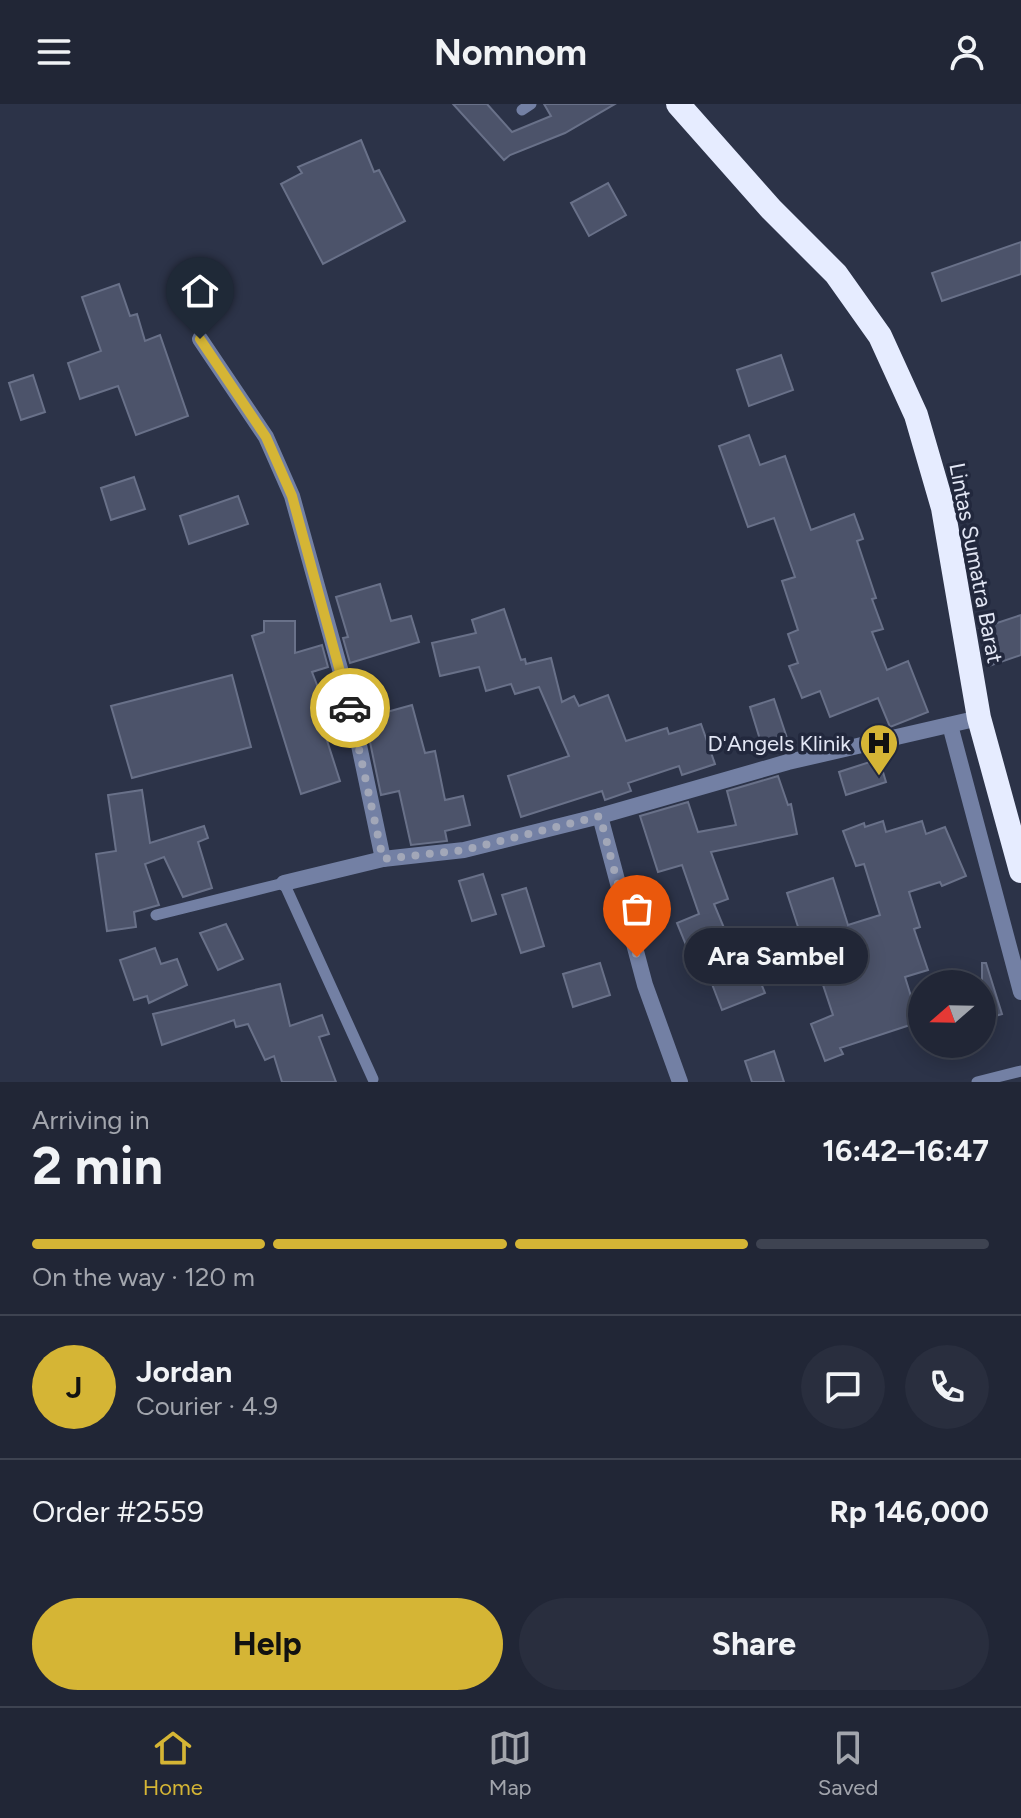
<!DOCTYPE html>
<html lang="en">
<head>
<meta charset="utf-8">
<style>
  body { margin:0; font-family:Figtree,sans-serif; background:#292e3e; color:#f1f3f6; height:100vh; display:flex; flex-direction:column; font-size:30px; white-space:nowrap }
  * { box-sizing:border-box; margin:0 }
  p { font-size:26px; color:#a2a5ad }
  .icon { flex:none; width:44px; height:44px; fill:none; stroke:currentColor; stroke-width:2; stroke-linecap:round; stroke-linejoin:round }
  .map { position:relative; height:978px; overflow:hidden }
  .details { display:flex; flex-direction:column; background:#212636; flex:1 }
  .details>* { flex:none }
  .needle { width:52px; rotate:250deg }
  .fabs { position:absolute; left:908px; top:866px; display:grid; gap:16px }
  .fabs a { display:grid; place-items:center; width:88px; height:88px; border-radius:50%; background:#212636; box-shadow:0 4px 20px #0003,0 0 0 2px #3e4351; font-size:40px }
  .pin { position:absolute; display:grid; place-items:center; width:68px; height:68px; color:#fff; margin:-82px -34px; border-radius:50% 50% 50% 0; rotate:-45deg; box-shadow:0 0 8px #0007 }
  .pin .icon { rotate:45deg }
  .courier { position:absolute; display:grid; place-items:center; width:80px; height:80px; margin:-40px; border:6px solid #d5b535; border-radius:50%; background:#fff; color:#222; box-shadow:0 2px 10px #0007 }
  .bubble { position:absolute; height:56px; border-radius:28px; background:#212636; box-shadow:0 4px 20px #0003,0 0 0 2px #3e4351; font-size:26px; font-weight:700; line-height:56px; text-align:center }
  .summary em { font-style:normal; font-weight:700 }
  .summary div { display:flex; flex-direction:column-reverse }
  .summary { display:flex; align-items:center; justify-content:space-between; height:136px; padding:0 32px }
  h1 { font-size:52px; font-weight:700; line-height:60px }
  .bar { display:grid; grid-template-columns:repeat(4,1fr); gap:12px 8px; align-content:center; height:96px; padding:0 32px }
  .bar i { height:10px; border-radius:6px; background:#3e4351 }
  .bar .current { background:#d5b535 }
  .bar p { grid-column:span 4 }
  .line { display:flex; align-items:center; gap:20px; padding:0 32px; border-top:2px solid #3e4351 }
  .line div { flex:1 }
  .round { display:grid; place-items:center; flex:none; width:84px; height:84px; border-radius:42px; background:#292e3e }
  .cta { display:flex; gap:16px; margin-top:auto; padding:16px 32px }
  .cta a { flex:1; height:92px; border-radius:48px; background:#d5b535; color:#111; font-size:32px; font-weight:700; line-height:92px; text-align:center }
  .cta a+a { background:#292e3e; color:#f1f3f6 }
  header { display:flex; justify-content:space-between; align-items:center; height:104px; padding:0 32px; background:#212636; font-size:36px; font-weight:700 }
  .tabs { display:flex; justify-content:space-around; align-items:center; height:112px; border-top:2px solid #3e4351; background:#212636; font-size:22px; color:#a2a5ad }
  .tabs a { display:grid; justify-items:center; gap:4px }
  .tabs .current { color:#d5b535 }
  .map>svg:first-child { display:block }
</style>
</head>
<body>
<header><svg class="icon" aria-label="menu" viewBox="0 0 24 24"><path d="M4 6h16M4 12h16M4 18h16"/></svg>Nomnom<svg class="icon" aria-label="person" viewBox="0 0 24 24"><circle cx="12" cy="8" r="4"/><path d="M4 21q1-7 8-7t8 7"/></svg></header>
<div class="map">
<svg width="1021" height="978" viewBox="0 0 1021 978">
  <rect width="100%" height="100%" fill="#2c3348"/>
  <g fill="#4c536a" stroke="#697189" stroke-width="2">
    <path d="M 453,0 L 487,0 L 512,28 L 551,12 L 544,0 L 615,0 L 565,29 L 510,51 L 504,56 Z"/>
    <path d="M 361,36 L 374,68 L 379,66 L 405,117 L 323,160 L 281,80 L 302,69 L 298,63 Z"/>
    <path d="M 608,79 L 626,111 L 589,132 L 571,99 Z"/>
    <path d="M 1021,138 L 1021,170 L 942,197 L 932,169 Z"/>
    <path d="M 119,180 L 130,212 L 137,210 L 145,237 L 160,231 L 188,312 L 136,331 L 118,282 L 80,295 L 68,259 L 101,247 L 82,193 Z"/>
    <path d="M 781,251 L 793,286 L 749,302 L 737,266 Z"/>
    <path d="M 33,271 L 45,308 L 21,316 L 9,279 Z"/>
    <path d="M 749,331 L 760,361 L 785,352 L 811,426 L 854,410 L 863,435 L 857,437 L 876,494 L 872,495 L 883,525 L 872,528 L 887,566 L 908,557 L 928,608 L 890,623 L 878,594 L 830,613 L 820,587 L 802,594 L 789,562 L 798,559 L 788,530 L 798,526 L 782,477 L 795,473 L 774,414 L 748,423 L 719,342 Z"/>
    <path d="M 134,373 L 145,405 L 111,416 L 101,384 Z"/>
    <path d="M 238,392 L 248,420 L 189,440 L 180,412 Z"/>
    <path d="M 380,480 L 391,517 L 411,512 L 419,538 L 350,559 L 343,534 L 348,533 L 336,493 Z"/>
    <path d="M 504,505 L 521,556 L 525,555 L 526,560 L 551,554 L 562,598 L 574,592 L 579,602 L 608,591 L 626,637 L 667,624 L 669,630 L 701,620 L 715,660 L 682,671 L 679,662 L 628,679 L 631,687 L 605,696 L 602,687 L 521,713 L 508,672 L 569,652 L 539,583 L 515,590 L 511,580 L 486,587 L 479,563 L 440,572 L 432,539 L 476,529 L 472,516 Z"/>
    <path d="M 1021,511 L 1021,551 L 989,562 L 979,525 Z"/>
    <path d="M 264,517 L 295,517 L 295,549 L 322,541 L 328,563 L 312,568 L 324,599 L 316,602 L 340,677 L 301,690 L 252,532 L 264,528 Z"/>
    <path d="M 232,571 L 251,643 L 132,674 L 111,602 Z"/>
    <path d="M 774,595 L 787,634 L 762,642 L 750,603 Z"/>
    <path d="M 412,601 L 425,649 L 435,647 L 445,696 L 463,692 L 470,721 L 445,727 L 447,737 L 411,741 L 399,687 L 381,691 L 365,614 Z"/>
    <path d="M 879,655 L 886,678 L 846,691 L 839,668 Z"/>
    <path d="M 778,672 L 788,701 L 791,700 L 797,730 L 711,748 L 728,795 L 714,800 L 729,836 L 752,828 L 762,859 L 754,862 L 765,889 L 722,906 L 712,880 L 716,878 L 703,839 L 688,846 L 677,819 L 699,810 L 682,761 L 658,768 L 640,712 L 688,698 L 698,728 L 736,721 L 727,687 Z"/>
    <path d="M 142,686 L 150,739 L 204,722 L 208,734 L 198,738 L 212,784 L 183,793 L 164,753 L 145,760 L 159,801 L 134,808 L 136,823 L 107,827 L 96,750 L 116,747 L 108,691 Z"/>
    <path d="M 883,717 L 886,728 L 922,717 L 926,730 L 945,723 L 966,772 L 942,782 L 940,778 L 909,788 L 920,823 L 914,825 L 928,866 L 905,873 L 919,918 L 840,944 L 843,950 L 825,957 L 811,920 L 833,911 L 805,827 L 800,829 L 787,789 L 833,774 L 848,821 L 880,811 L 864,760 L 856,762 L 843,727 L 864,719 L 865,723 Z"/>
    <path d="M 483,770 L 496,810 L 472,817 L 459,777 Z"/>
    <path d="M 526,784 L 544,842 L 521,849 L 502,791 Z"/>
    <path d="M 226,820 L 243,855 L 218,866 L 200,829 Z"/>
    <path d="M 155,844 L 161,860 L 177,855 L 187,881 L 149,899 L 147,892 L 134,896 L 120,856 Z"/>
    <path d="M 600,859 L 610,891 L 573,903 L 563,870 Z"/>
    <path d="M 982,859 L 986,859 L 1002,910 L 982,916 Z"/>
    <path d="M 280,880 L 290,922 L 322,911 L 329,930 L 319,933 L 336,978 L 282,978 L 274,952 L 265,956 L 248,920 L 236,923 L 234,916 L 162,941 L 153,910 Z"/>
    <path d="M 774,947 L 784,978 L 752,978 L 745,957 Z"/>
  </g>
  <g fill="none" stroke-linecap="round" stroke-linejoin="round">
    <g stroke="#7380a4" stroke-width="11">
      <path d="M 522,6 L 531,0"/>
      <path d="M 156,811 L 284,779 L 373,975"/>
      <path d="M 977,978 L 1021,967"/>
    </g>
    <g stroke="#7380a4" stroke-width="16">
      <path d="M 200,235 L 266,333 L 292,392 L 352,608 L 383,755"/>
      <path d="M 950,621 L 1021,888"/>
      <path d="M 600,712 L 645,881 L 680,978"/>
      <path d="M 284,779 L 383,755 L 464,746 L 600,712 L 788,658 L 979,614"/>
    </g>
    <path stroke="#e6ecff" stroke-width="24" d="M 678,0 L 771,105 L 836,170 L 880,232 L 916,311 L 943,404 L 979,614 L 1021,767"/>
  </g>
  <g fill="none" stroke-linecap="round" stroke-linejoin="round">
    <path stroke="#a2a7b8" stroke-width="8" stroke-dasharray="0 14.4" d="M 350,604 L 383,755 L 464,746 L 600,712 L 637,853"/>
    <path stroke="#d5b535" stroke-width="10" d="M 200,235 L 266,333 L 292,392 L 350,604"/>
  </g>
  <defs>
    <g id="hospital-pin" transform="scale(2)"><path d="M0 17L-7.5 6A9.5 9.5 0 1 1 7.5 6Z" fill="#d5b535" stroke="#22283d"/><path d="M-5-5h3v3.5h4V-5h3V5h-3V1.5h-4V5h-3Z" fill="#111"/></g>
  </defs>
  <g fill-rule="evenodd">
    <use href="#hospital-pin" x="879" y="639"/>
  </g>
  <g text-anchor="middle" dominant-baseline="central" stroke-width="7" stroke-linejoin="round" paint-order="stroke">
    <g font-size="22" fill="#e2e6f4" stroke="#22283d">
      <text transform="translate(976 459) rotate(79)">Lintas Sumatra Barat</text>
    </g>
    <g font-size="22" fill="#e2e6f4" stroke="#22283d" text-anchor="end">
      <text x="851" y="639">D'Angels Klinik</text>
    </g>
  </g>
</svg>
<div class="fabs">
<a><svg class="needle" viewBox="-14 -14 28 28"><path d="M0-13l5 13h-10z" fill="#e53935"/><path d="M0 13l5-13h-10z" fill="#a2a5ad"/></svg></a>
</div>
<div class="pin" style="left:637px;top:853px;background:#ea580c"><svg class="icon" aria-label="bag" viewBox="0 0 24 24"><path d="M5 8h14l-1 12H6zM9 8a3 3 0 0 1 6 0"/></svg></div>
<div class="pin" style="left:200px;top:235px;background:#1f2937"><svg class="icon" aria-label="home" viewBox="0 0 24 24"><path d="M3 11l9-7 9 7M6 9v11h12V9"/></svg></div>
<div class="courier" style="left:350px;top:604px"><svg class="icon" aria-label="car" viewBox="0 0 24 24"><path d="M5 17H2v-5l4-1 3-4h7l3 4 3 1v5h-3M9 17h6M6 11h13"/><circle cx="7" cy="17" r="2"/><circle cx="17" cy="17" r="2"/></svg></div>
<div class="bubble" style="left:684px;top:824px;width:184px">Ara Sambel</div>
</div>
<section class="details">
<div class="summary"><div><h1>2 min</h1><p>Arriving in</p></div><em>16:42–16:47</em></div>
<div class="bar"><i class="current"></i><i class="current"></i><i class="current"></i><i></i><p>On the way · 120 m</p></div>
<div class="line" style="height:144px"><b class="round" style="background:#d5b535;color:#111">J</b><div><b>Jordan</b><p>Courier · 4.9</p></div><a class="round"><svg class="icon" aria-label="chat" viewBox="0 0 24 24"><path d="M4 5h16v11H9l-5 4z"/></svg></a><a class="round"><svg class="icon" aria-label="phone" viewBox="0 0 24 24"><path d="M5 4h4l2 5-3 2q2 4 5 5l2-3 5 2v4C11 20 4 13 5 4z"/></svg></a></div>
<div class="line" style="height:104px"><div>Order #2559</div><b>Rp 146,000</b></div>
<div class="cta"><a>Help</a><a>Share</a></div>
</section>
<nav class="tabs">
<a class="current"><svg class="icon" aria-label="home" viewBox="0 0 24 24"><path d="M3 11l9-7 9 7M6 9v11h12V9"/></svg>Home</a>
<a><svg class="icon" aria-label="map" viewBox="0 0 24 24"><path d="M3 6l6-2 6 2 6-2v14l-6 2-6-2-6 2zM9 4v14M15 6v14"/></svg>Map</a>
<a><svg class="icon" aria-label="saved" viewBox="0 0 24 24"><path d="M7 4h10v16l-5-4-5 4z"/></svg>Saved</a>
</nav>
</body>
</html>
